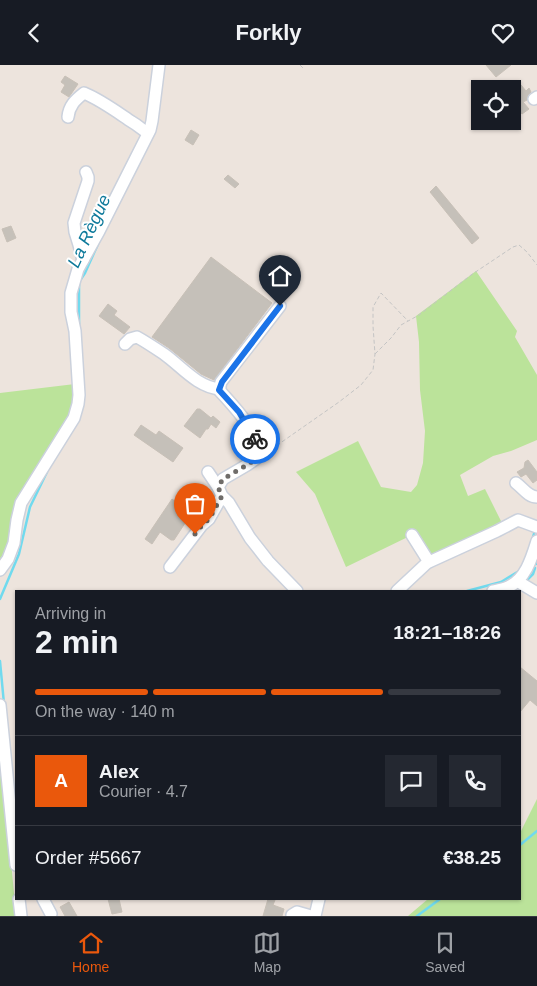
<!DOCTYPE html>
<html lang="en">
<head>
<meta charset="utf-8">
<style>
  body { margin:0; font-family:Helvetica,sans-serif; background:#242831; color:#f1f3f6; height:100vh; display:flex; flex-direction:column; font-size:19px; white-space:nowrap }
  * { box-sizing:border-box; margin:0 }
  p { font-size:16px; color:#9ea1a6 }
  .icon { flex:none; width:28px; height:28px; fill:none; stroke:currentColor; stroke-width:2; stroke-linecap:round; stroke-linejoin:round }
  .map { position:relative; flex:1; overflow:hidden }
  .drawer { position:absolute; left:15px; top:525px; width:506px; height:310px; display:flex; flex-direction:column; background:#171b24; border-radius:0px; box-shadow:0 1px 4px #0004 }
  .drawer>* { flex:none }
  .buttons { position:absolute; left:471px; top:15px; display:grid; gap:10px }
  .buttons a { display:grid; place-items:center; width:50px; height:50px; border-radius:0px; background:#171b24; box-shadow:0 1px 4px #0004; font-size:25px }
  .pin { position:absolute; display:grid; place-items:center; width:42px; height:42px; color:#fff; margin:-51px -21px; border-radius:50% 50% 50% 0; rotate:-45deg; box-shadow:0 0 5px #0007 }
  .pin .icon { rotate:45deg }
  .courier { position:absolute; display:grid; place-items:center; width:50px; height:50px; margin:-25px; border:4px solid #1a73e8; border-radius:50%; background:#fff; color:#222; box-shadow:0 1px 6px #0007 }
  .head em { font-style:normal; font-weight:700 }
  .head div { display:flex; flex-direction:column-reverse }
  .head { display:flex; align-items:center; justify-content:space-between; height:85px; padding:0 20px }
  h1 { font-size:32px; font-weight:700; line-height:38px }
  .bar { display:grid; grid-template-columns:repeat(4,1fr); gap:8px 5px; align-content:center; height:60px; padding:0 20px }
  .bar i { height:6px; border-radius:4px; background:#363941 }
  .bar .on { background:#ea580c }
  .bar p { grid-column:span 4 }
  .line { display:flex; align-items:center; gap:12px; padding:0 20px; border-top:1px solid #363941 }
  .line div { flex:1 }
  .round { display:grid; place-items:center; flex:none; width:52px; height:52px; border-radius:0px; background:#242831 }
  header { display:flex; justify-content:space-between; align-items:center; height:65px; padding:0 20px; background:#171b24; font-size:22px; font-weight:700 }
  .menu { display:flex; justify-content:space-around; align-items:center; height:70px; border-top:1px solid #363941; background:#171b24; font-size:14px; color:#9ea1a6 }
  .menu a { display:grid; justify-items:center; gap:2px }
  .menu .on { color:#ea580c }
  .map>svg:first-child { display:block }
</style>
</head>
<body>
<header><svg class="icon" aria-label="back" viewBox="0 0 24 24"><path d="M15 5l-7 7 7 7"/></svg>Forkly<svg class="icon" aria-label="heart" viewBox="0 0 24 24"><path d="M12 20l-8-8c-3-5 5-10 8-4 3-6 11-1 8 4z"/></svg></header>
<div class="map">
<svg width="537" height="851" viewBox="0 0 537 851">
  <rect width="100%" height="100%" fill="#ede4dd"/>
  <g fill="#bbe39a">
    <path d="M 476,206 L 517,266 L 515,272 L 537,310 L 537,375 L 511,386 L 493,391 L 460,410 L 468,431 L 485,424 L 502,458 L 429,497 L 412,470 L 346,502 L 315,429 L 296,407 L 358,376 L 381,422 L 411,427 L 417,420 L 423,398 L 425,366 L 420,325 L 419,277 L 416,251 Z"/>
    <path d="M 75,319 L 74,341 L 38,405 L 11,476 L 0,501 L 0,328 Z"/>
    <path d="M 0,674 L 16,851 L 0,851 Z"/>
    <path d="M 537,734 L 537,851 L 408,851 L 428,834 L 520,834 L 520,768 Z"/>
  </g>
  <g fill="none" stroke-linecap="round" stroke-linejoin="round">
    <g stroke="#71daee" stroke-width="2.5">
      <path d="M 79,259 L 79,217 L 85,208 L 98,179"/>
      <path d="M 532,476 L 535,465"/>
      <path d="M 537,499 L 537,498"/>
      <path d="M 525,517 L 533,509 L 535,503"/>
      <path d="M 467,526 L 501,517 L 519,506"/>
      <path d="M 0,534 L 19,489 L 30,442 L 47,407"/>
      <path d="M 0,596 L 4,639"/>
      <path d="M 520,780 L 537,766"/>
      <path d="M 417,851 L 440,834"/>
    </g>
  </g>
  <g fill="#c5c0b9" stroke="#c8c0b7">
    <path d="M 486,0 L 511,0 L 496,12 Z"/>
    <path d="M 65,11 L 78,19 L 69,32 L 61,27 L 65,20 L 61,17 Z"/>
    <path d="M 521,20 L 526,26 L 529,23 L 531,27 L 528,30 L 527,35 L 523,37 L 529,44 L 522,49 L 512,37 L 512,28 Z"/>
    <path d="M 191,65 L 199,70 L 193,80 L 185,75 Z"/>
    <path d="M 228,110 L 239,119 L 235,123 L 224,114 Z"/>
    <path d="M 436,121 L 479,173 L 472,179 L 430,127 Z"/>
    <path d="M 11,161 L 16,173 L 7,177 L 2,164 Z"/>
    <path d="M 211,192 L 272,238 L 214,315 L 201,309 L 169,283 L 152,272 Z"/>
    <path d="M 108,239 L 117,246 L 114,250 L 130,262 L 124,269 L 99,251 Z"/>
    <path d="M 197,344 L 200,344 L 211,353 L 213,351 L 220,357 L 216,363 L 211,359 L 208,364 L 206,364 L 200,373 L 184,361 Z"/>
    <path d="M 141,360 L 156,370 L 159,366 L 183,383 L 173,397 L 134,370 Z"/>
    <path d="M 528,395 L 537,407 L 537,415 L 533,418 L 526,409 L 521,412 L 517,407 L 524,403 L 525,397 Z"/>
    <path d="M 172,434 L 180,440 L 178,444 L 189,452 L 174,475 L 171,475 L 160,467 L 152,479 L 145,474 Z"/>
    <path d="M 520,602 L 537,616 L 537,641 L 530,635 L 520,647 Z"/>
    <path d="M 108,834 L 119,834 L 122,847 L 112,849 Z"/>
    <path d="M 268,834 L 275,835 L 273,840 L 284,844 L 282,851 L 263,851 Z"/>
    <path d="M 69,837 L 77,851 L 65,851 L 60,842 Z"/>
  </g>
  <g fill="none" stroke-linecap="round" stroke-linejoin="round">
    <g stroke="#cbd1dc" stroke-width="14">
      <g id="minor">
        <path d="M 534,34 L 537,32"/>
        <path d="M 68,52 C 69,41 75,35 84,28 C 101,35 117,47 132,57 C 139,61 141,64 148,68"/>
        <path d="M 83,195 L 79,180 L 75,167 L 74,158 L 88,116 L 88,112 L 86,107"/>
        <path d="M 125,279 L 130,274 L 137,272 C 146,277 155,283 164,289 C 181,301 197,322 220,324"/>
        <path d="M 208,407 L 218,422 L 222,431 L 229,438 L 250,473 L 268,496 L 297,526"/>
        <path d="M 516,418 C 523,423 528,432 537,432"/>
        <path d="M 218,422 L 223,414 L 247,400 L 257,393 C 261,368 235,343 219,325 L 221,317 L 280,241"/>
        <path d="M 412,470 L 429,497 L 497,466 L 518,455 L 537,462"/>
        <path d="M 170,502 L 202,460 L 209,454 L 222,431"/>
        <path d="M 0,505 L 8,494 L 14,478 L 17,455 L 21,438 L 74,353 L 78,339 L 79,330 L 75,266 L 71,247 L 71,228 L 78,204 L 99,166 L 150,65 L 152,56 L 159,0"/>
        <path d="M 517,516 L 537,528"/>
        <path d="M 397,526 L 428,497"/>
        <path d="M 493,526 C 498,525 504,524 508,522 C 526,514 532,492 537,476"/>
        <path d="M 0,640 L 16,800"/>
        <path d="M 19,834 L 21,851"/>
        <path d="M 43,834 L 51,849"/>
        <path d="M 292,850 L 297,847 L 311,851"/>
        <path d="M 315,851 L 319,834"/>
      </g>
    </g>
    <g stroke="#c4c4c4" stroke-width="1" stroke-dasharray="4 2.5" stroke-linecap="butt">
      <path d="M 300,0 L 303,3"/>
      <path d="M 375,289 L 391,273 L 401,260 L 419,250 L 471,210 L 513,182 L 519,180 L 527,187 L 537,200"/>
      <path d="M 266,388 L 339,337 L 361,320 L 373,305 L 375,289 L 373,261 L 373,242 L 381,228 L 408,256"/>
    </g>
    <use href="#minor" stroke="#fff" stroke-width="11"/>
  </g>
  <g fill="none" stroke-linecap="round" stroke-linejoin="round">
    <path stroke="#6f6c69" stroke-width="5" stroke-dasharray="0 9" d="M 195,469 L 202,460 L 209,454 L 222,431 L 218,422 L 223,414 L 247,400 L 257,393 L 258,386 L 255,374"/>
    <path stroke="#1a73e8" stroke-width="6" d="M 255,374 L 239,347 L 219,325 L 222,317 L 280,241"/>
  </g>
  <g text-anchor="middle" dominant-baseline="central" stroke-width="4" stroke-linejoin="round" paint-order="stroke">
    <g font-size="18" font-style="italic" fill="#0e7a9b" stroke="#fff">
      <text transform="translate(89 166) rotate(-65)">La Règue</text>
    </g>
  </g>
</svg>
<div class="buttons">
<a><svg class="icon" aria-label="locate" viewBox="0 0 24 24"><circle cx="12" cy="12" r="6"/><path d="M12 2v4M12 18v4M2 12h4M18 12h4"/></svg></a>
</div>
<div class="pin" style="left:195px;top:469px;background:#ea580c"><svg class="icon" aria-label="bag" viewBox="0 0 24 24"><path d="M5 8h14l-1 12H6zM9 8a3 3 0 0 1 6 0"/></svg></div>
<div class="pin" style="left:280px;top:241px;background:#1f2937"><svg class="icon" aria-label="home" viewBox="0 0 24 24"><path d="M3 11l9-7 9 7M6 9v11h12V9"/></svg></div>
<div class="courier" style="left:255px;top:374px"><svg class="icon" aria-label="bike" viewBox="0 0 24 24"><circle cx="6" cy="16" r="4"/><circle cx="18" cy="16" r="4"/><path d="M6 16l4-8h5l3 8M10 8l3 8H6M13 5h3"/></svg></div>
<section class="drawer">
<div class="head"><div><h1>2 min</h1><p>Arriving in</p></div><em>18:21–18:26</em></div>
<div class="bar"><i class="on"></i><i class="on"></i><i class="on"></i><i></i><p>On the way · 140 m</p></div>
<div class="line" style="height:90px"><b class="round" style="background:#ea580c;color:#fff">A</b><div><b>Alex</b><p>Courier · 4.7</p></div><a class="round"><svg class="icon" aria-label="chat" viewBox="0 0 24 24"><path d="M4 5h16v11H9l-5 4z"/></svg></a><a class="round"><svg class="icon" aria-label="phone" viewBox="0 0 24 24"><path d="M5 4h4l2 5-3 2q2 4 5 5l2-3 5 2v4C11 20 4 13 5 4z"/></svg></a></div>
<div class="line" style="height:65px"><div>Order #5667</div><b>€38.25</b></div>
</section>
</div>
<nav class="menu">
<a class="on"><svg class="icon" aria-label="home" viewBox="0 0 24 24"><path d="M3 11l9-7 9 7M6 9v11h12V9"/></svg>Home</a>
<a><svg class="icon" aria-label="map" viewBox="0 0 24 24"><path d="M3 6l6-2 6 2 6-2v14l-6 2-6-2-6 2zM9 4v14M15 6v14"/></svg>Map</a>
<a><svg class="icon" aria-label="saved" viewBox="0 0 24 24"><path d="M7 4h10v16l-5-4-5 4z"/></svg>Saved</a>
</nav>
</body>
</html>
